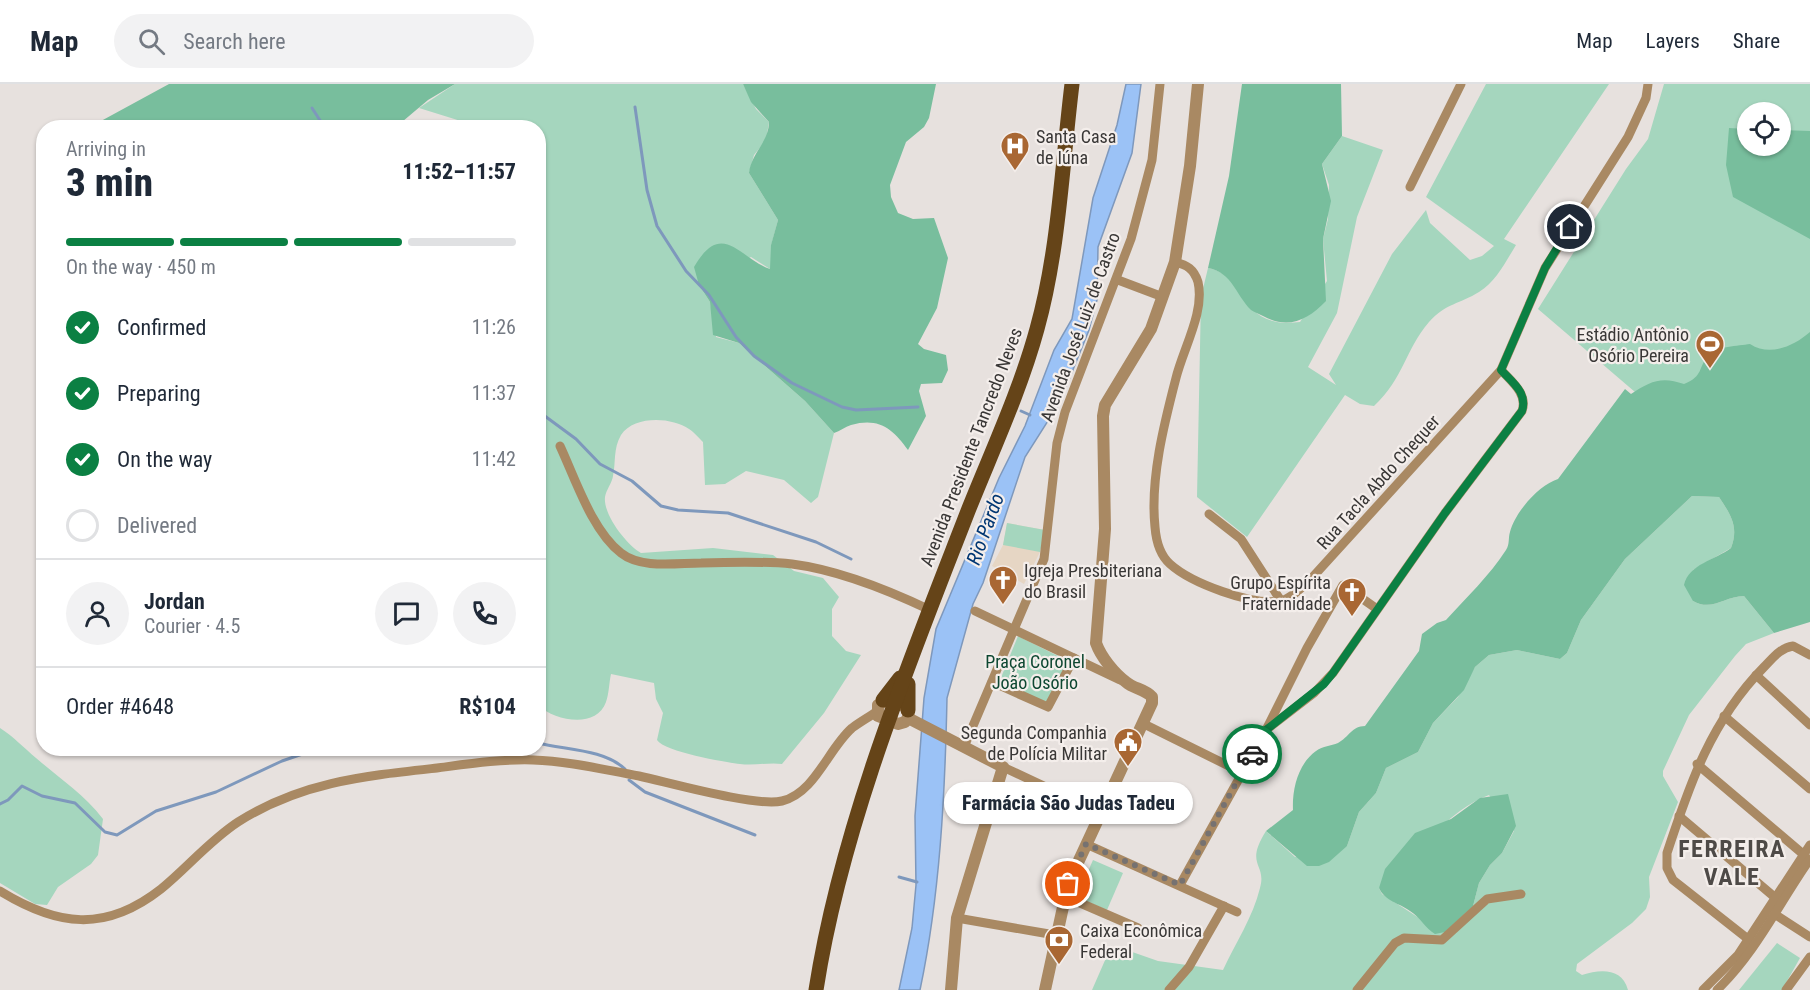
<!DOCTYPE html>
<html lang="en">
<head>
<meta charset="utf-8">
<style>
  body { margin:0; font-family:"Roboto Condensed",sans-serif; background:#f2f2f3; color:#1f2937; height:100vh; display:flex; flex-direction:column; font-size:22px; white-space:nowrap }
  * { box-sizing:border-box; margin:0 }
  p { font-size:20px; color:#747a83 }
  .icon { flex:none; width:33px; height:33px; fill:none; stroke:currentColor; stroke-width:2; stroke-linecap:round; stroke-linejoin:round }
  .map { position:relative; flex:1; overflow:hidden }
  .sheet { position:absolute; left:36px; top:36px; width:510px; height:636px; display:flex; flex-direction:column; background:#fff; border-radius:24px; box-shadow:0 2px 4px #0004 }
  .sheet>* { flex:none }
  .tools { position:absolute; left:1737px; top:18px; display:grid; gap:12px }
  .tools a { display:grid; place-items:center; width:54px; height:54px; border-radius:50%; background:#fff; box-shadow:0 2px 4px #0004; font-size:30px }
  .pin { position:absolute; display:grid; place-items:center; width:51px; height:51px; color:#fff; margin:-26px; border:3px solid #fff; border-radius:50%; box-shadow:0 2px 6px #0007 }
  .courier { position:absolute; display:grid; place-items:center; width:60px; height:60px; margin:-30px; border:4px solid #0b8043; border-radius:50%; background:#fff; color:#222; box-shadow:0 2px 8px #0007 }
  .bubble { position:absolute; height:42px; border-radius:21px; background:#fff; box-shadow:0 2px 4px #0004; font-size:20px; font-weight:800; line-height:42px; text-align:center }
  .head em { font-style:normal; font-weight:800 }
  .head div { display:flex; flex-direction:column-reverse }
  .head { display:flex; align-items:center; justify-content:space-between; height:102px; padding:0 30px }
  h1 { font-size:39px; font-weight:800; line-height:45px }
  .bar { display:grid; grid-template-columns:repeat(4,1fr); gap:9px 6px; align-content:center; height:72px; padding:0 30px }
  .bar i { height:8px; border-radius:4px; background:#e0e1e3 }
  .bar .selected { background:#0b8043 }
  .bar p { grid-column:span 4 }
  .line { display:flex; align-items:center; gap:15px; padding:0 30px; border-top:2px solid #e0e1e3 }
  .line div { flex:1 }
  .round { display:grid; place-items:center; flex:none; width:63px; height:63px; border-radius:32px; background:#f2f2f3 }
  ol { padding:0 30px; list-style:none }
  li { display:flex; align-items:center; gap:18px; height:66px }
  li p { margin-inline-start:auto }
  li .icon { padding:6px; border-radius:50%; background:#0b8043; color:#fff; stroke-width:4 }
  li:last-child { color:#747a83 }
  li i { width:33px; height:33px; border:3px solid #e0e1e3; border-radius:50% }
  header { display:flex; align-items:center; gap:36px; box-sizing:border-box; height:84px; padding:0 30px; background:#fff; border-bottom:2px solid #e0e1e3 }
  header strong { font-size:28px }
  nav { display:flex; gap:33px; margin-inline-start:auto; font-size:21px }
  .search { width:420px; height:54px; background:#f2f2f3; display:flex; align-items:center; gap:15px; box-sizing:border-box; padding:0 21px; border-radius:33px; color:#747a83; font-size:22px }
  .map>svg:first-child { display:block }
</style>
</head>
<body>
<header>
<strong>Map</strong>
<div class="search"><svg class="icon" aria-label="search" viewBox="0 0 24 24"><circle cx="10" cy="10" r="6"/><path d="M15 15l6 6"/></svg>Search here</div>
<nav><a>Map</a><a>Layers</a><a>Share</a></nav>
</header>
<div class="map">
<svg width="1810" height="906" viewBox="0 0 1810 906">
  <rect width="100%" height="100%" fill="#e7e1de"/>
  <path fill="#e6d6c4" d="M 1007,439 L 1045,446 L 1040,468 L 1024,500 L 992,482 L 1003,461 Z"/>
  <g fill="#a5d6be" fill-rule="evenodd">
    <path d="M 455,0 L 743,0 L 756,25 L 769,38 L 766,56 L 754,71 L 749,89 L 778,136 L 771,162 L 772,182 L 770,185 L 751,173 L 699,201 L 710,218 L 716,253 L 739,259 L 805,317 L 834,349 L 818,413 L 811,419 L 784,396 L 746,387 L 725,400 L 705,401 L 703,358 C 699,354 694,348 689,345 C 672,333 634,331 621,351 C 613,365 616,378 613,392 C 612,399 606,406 605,413 C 603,431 627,461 641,469 L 713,464 L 773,471 L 794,487 L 823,494 L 839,513 L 832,525 L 832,552 L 846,567 L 861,571 L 824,629 L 782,680 C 769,678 754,682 740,680 C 724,678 665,668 657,656 L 663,629 L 656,615 L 654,599 L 611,590 C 609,599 609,610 606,618 C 596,646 554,636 539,622 L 538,44 L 480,43 L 419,24 Z"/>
    <path d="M 1486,0 L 1609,0 L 1504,155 L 1516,161 C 1506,177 1496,198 1479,208 C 1460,220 1446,219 1429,238 C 1405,266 1404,294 1374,322 L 1360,320 L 1345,311 L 1247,453 L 1197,413 L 1201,213 L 1208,184 C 1251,192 1236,246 1300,238 L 1327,197 L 1323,155 L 1328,135 L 1329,101 L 1322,80 L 1342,52 L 1383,66 L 1357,133 L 1337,229 L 1308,283 L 1336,301 L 1329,290 L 1392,170 L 1426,126 L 1430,139 L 1470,176 L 1482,172 L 1494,162 L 1426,113 Z"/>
    <path d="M 1664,0 L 1810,0 L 1810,347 L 1753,409 L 1538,225 L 1626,85 L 1648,55 ZM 1748,28 L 1780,28 L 1780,62 L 1748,62 Z"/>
    <path d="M 1692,412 L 1719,413 C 1731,431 1739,443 1731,464 L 1693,486 L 1693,517 C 1712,528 1725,512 1744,512 L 1774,549 L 1746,560 L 1735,572 L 1689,631 L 1663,687 L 1663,692 L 1678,718 L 1649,793 L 1650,813 L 1646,825 L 1632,839 L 1577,880 L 1576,887 L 1582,891 C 1601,885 1622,884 1628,906 L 1092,906 L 1106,874 L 1118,863 L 1158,877 L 1223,886 C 1235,860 1253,833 1260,804 C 1267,779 1244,782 1266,747 L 1295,773 L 1347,762 L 1359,728 L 1376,709 L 1386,684 L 1418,668 L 1433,639 L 1458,613 L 1475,583 L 1489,571 L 1517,566 L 1560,575 L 1567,569 L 1581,536 L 1625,475 ZM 1489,711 L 1514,747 L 1502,769 L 1490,781 L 1479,799 L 1473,822 L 1419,834 L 1382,810 L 1379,804 C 1409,775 1450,725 1489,711 Z"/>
    <path d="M 1007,439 L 1045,446 L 1040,468 L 1003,461 Z"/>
    <path d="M 1018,552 L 1068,577 L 1047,620 L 1000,596 Z"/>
    <path d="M 0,644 C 14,653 24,664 36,674 C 60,695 83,709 103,735 L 98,771 L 91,780 L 58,803 L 47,821 L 35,820 L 0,799 Z"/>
    <path d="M 1093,776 L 1123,789 L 1107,826 L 1077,813 Z"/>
    <path d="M 1777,859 L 1800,874 L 1782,906 L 1739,906 Z"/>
  </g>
  <g fill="#78be9d">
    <path d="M 169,0 L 455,0 L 428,16 L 396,43 L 90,43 Z"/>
    <path d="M 743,0 L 936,0 L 929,34 L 924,43 L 906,58 L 890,101 L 891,113 L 898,129 L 913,135 L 934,134 L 948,174 L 937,224 L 918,260 L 924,265 L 946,271 L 948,286 L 942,299 L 921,300 L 919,307 L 926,332 L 908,366 C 893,345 879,333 851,341 C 845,343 840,347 834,349 L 805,317 L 739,259 L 713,251 L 710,218 L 699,201 L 694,183 C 722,135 739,174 770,185 L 771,161 L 778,136 L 749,89 C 751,69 769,58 769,38 L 751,18 Z"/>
    <path d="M 1242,0 L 1341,0 L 1342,52 L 1322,80 L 1331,117 L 1323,155 L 1326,217 C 1308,236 1288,246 1263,232 C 1259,230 1254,228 1251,226 C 1235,210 1233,189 1208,184 L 1229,92 Z"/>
    <path d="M 1729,44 L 1747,45 L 1748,62 L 1780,62 L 1781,46 L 1810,47 L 1810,155 L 1733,113 L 1726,81 Z"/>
    <path d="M 1810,248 L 1810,538 L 1774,549 L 1744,512 C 1725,512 1712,528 1693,517 L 1684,501 C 1689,480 1715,476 1731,464 C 1739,443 1731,431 1719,413 L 1692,412 L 1625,475 L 1581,536 L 1567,569 L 1560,575 L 1517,566 L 1489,571 L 1475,583 L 1464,606 L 1433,639 L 1418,668 L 1386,684 L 1376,709 L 1359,728 L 1347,762 L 1329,778 L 1319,782 L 1307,782 L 1266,747 L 1293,726 C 1292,705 1298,680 1316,667 C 1323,662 1331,662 1338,659 C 1349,653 1352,642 1365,642 L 1419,567 L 1422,550 L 1437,539 L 1446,536 C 1466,514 1490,491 1506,466 C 1510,460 1508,454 1510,448 C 1515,428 1539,401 1558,395 L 1625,305 L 1631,310 C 1650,297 1662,292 1684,300 C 1704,292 1698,283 1708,272 C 1717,262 1738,262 1750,260 C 1770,273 1794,262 1810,248 Z"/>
    <path d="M 1508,710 L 1516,742 L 1502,769 L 1490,781 L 1479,799 L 1473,822 L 1445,848 L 1435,850 C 1425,844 1420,833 1410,827 C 1399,819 1385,817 1379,804 L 1385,785 L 1415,749 L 1451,735 L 1480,714 Z"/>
  </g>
  <path fill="#9bc2f6" stroke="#7e98bc" stroke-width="1.5" d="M 1126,0 L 1141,0 L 1132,69 L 1098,163 L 1097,216 L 1089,246 L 1060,318 L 1025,373 L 983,499 L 973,520 L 947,614 C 945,711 940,811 920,906 L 899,906 L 912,844 L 916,801 L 915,732 L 924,614 L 936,545 L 999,394 L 1025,342 L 1054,266 L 1072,235 L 1093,114 L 1117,41 Z"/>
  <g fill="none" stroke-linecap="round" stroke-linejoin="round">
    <g stroke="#7e98bc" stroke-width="3">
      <path d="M 635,23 L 647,106 L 657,142 L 686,187 L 709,211 L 736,253 L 754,272 L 792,299 L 842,323 L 856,326 L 918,323"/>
      <path d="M 312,24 L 325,44"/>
      <path d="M 538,327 L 576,355 L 600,380 L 632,397 L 661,422 L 678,426 L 728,429 L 816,458 L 851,475"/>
      <path d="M 1021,327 L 1030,331"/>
      <path d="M 538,659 C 566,666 603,665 625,685"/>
      <path d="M 629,696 L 645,708 L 755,751"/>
      <path d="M 0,720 L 8,716 L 22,702 L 42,712 L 75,719 L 105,748 L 117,751 L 156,727 L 216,708 L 282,677 L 317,665 L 329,664"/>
      <path d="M 899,793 L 917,798"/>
    </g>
    <g stroke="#a98963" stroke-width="9">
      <path d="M 1410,103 L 1461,0"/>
      <path d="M 1175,178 C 1187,181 1194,185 1198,198 C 1205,228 1183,265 1176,294 C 1164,340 1150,395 1155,443 C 1156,456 1160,471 1170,480 C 1191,499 1252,522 1280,517 C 1291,515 1302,503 1310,496 L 1501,286 L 1545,184 L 1628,53 L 1646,14 L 1648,0"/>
      <path d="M 1118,196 L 1163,213"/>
      <path d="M 560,362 C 575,394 592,447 621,469 C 641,485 676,479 701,479 C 731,478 762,477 792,480 C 839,486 888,506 930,526"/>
      <path d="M 1209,430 L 1241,455 L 1281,517"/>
      <path d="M 975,527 L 1120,596"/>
      <path d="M 1756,591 L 1810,641"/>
      <path d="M 992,598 L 1048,623 L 1074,574"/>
      <path d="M 1724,632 L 1810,705"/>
      <path d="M 1142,639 L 1241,688"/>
      <path d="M 1267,644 L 1307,564 L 1343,501 L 1377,525"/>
      <path d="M 964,663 L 1044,475 L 1057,359 L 1065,328 L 1131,155 L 1152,76 L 1160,0"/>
      <path d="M 1697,680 L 1803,770"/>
      <path d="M 1003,683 L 1099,728"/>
      <path d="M 1679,732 L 1778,816"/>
      <path d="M 1086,760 L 1237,828"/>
      <path d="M 1180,801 L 1266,646 L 1314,609 L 1333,589 L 1445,429 L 1522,327 C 1528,310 1512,298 1501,286"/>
      <path d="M 0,807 C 57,842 105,849 161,805 C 187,784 209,757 238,738 C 301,698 364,692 437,684 C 468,680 501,675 533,676 C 569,677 605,686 639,692 C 671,699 755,723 782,717 C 815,709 828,665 852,644 C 860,638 869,633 876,628"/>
      <path d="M 1064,812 L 1138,844"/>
      <path d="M 1776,831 L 1810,853"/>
      <path d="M 957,834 L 1055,851"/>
      <path d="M 1748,855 L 1673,796 L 1667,784 L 1667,769 C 1690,699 1711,637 1764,583 C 1773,574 1780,564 1793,562 L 1810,571"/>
      <path d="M 1169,906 L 1189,883 L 1224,822"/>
      <path d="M 1357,906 L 1395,859 L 1404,854 L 1442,856 L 1487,815 L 1521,810"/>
      <path d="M 1703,906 L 1738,871 L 1810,761"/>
      <path d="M 1717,906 C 1757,867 1779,819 1810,775"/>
      <path d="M 1786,906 L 1810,873"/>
    </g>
    <g stroke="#a98963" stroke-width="12">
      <path d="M 887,616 L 905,622 L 909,632 L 905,638 L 898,640 L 878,632 L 878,621 Z"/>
      <path d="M 908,634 L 1003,683 L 957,834 L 951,906"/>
      <path d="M 1045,906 L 1068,800 L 1152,619 L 1152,613 C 1145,605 1134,605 1126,598 C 1114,589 1101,573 1096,559 L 1105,445 L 1103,332 L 1105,321 L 1151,245 L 1175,178 L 1190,82 L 1198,0"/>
    </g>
    <g stroke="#654418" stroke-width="15">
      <path d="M 908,600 L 908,626"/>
      <path d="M 883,616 L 900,594"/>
      <path d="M 816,906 C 841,744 909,579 968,427 C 992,367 1020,307 1037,245 C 1059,166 1062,81 1072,0"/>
    </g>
  </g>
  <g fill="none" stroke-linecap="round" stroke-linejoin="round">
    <path stroke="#767271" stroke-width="6" stroke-dasharray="0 10.8" d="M 1068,800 L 1086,760 L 1180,801 L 1252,670"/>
    <path stroke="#0b8043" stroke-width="8" d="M 1252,670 L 1266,646 L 1324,600 L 1333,589 L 1445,429 L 1522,327 C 1528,309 1512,298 1501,286 L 1545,184 L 1570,143"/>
  </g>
  <defs>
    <g id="hospital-pin" transform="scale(1.5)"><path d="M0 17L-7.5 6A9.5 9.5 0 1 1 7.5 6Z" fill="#a96733" stroke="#f4eeeb"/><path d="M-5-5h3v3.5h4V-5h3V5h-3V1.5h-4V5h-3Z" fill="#fff"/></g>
    <g id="stadium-pin" transform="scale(1.5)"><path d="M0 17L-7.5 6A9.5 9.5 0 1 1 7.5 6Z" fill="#a96733" stroke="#f4eeeb"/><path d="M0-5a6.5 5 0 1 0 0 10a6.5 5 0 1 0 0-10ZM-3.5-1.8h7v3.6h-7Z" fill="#fff"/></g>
    <g id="church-pin" transform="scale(1.5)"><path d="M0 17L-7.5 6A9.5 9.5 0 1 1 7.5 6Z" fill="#a96733" stroke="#f4eeeb"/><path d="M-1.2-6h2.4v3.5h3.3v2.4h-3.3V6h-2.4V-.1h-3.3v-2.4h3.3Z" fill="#fff"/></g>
    <g id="civic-pin" transform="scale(1.5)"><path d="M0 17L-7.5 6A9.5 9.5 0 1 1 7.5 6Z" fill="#a96733" stroke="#f4eeeb"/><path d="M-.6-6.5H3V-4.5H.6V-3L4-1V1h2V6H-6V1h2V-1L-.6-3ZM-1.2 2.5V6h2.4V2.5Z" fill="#fff"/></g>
    <g id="bank-pin" transform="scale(1.5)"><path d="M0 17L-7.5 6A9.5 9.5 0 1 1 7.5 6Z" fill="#a96733" stroke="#f4eeeb"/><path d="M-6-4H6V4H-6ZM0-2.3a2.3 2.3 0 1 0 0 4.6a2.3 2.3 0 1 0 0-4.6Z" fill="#fff"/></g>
  </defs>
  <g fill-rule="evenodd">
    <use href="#hospital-pin" x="1015" y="62"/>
    <use href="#stadium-pin" x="1710" y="260"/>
    <use href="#church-pin" x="1003" y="496"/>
    <use href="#church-pin" x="1352" y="508"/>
    <use href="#civic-pin" x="1128" y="658"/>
    <use href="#bank-pin" x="1059" y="856"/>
  </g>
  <g text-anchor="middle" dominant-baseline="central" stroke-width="4.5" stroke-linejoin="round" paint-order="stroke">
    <g font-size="18" fill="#393736" stroke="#f4eeeb" text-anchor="start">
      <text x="1036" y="52">Santa Casa<tspan x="1036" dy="21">de Iúna</tspan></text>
      <text x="1689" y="250" text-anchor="end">Estádio Antônio<tspan x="1689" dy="21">Osório Pereira</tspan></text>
      <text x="1024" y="486">Igreja Presbiteriana<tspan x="1024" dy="21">do Brasil</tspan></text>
      <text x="1331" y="498" text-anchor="end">Grupo Espírita<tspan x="1331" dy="21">Fraternidade</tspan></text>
      <text x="1107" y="648" text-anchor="end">Segunda Companhia<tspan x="1107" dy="21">de Polícia Militar</tspan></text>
      <text x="1080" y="846">Caixa Econômica<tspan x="1080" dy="21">Federal</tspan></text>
    </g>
    <g font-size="18" fill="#393736" stroke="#f4eeeb">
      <text transform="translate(1080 243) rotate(-70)">Avenida José Luiz de Castro</text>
      <text transform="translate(971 363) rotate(-69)">Avenida Presidente Tancredo Neves</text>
      <text transform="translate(1378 398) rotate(-48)">Rua Tacla Abdo Chequer</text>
    </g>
    <g font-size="18" fill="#0d4731" stroke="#f4eeeb">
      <text x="1035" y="577">Praça Coronel<tspan x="1035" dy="21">João Osório</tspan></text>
    </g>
    <g font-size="20" font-style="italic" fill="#003672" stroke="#f4eeeb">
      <text transform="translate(985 445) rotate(-70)">Rio Pardo</text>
    </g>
    <g font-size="24" font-weight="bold" letter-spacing="1.5" fill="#4e4a47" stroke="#f4eeeb">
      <text x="1732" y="765">FERREIRA<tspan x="1732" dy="28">VALE</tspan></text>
    </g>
  </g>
</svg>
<div class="tools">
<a><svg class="icon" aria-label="locate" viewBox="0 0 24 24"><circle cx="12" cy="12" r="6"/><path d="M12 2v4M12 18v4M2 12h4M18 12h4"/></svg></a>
</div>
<div class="pin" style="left:1068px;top:800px;background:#ea580c"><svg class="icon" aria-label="bag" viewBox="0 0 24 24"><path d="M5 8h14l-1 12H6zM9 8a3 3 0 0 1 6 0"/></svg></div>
<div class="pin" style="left:1570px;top:143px;background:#1f2937"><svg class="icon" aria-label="home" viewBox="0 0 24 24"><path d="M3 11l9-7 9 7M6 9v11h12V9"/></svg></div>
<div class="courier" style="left:1252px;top:670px"><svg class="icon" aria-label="car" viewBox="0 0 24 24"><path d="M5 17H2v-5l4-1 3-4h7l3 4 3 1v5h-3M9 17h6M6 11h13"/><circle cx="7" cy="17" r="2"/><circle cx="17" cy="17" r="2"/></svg></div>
<div class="bubble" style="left:944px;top:698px;width:249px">Farmácia São Judas Tadeu</div>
<section class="sheet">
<div class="head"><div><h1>3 min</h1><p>Arriving in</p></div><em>11:52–11:57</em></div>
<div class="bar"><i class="selected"></i><i class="selected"></i><i class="selected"></i><i></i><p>On the way · 450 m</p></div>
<ol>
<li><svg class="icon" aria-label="check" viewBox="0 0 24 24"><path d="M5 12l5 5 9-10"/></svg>Confirmed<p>11:26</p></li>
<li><svg class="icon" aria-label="check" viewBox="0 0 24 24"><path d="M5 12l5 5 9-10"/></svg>Preparing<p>11:37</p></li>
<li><svg class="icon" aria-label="check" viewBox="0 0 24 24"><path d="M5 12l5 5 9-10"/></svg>On the way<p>11:42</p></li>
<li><i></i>Delivered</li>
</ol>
<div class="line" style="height:108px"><a class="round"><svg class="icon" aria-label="person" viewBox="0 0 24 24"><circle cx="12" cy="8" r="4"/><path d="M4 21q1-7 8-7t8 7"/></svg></a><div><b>Jordan</b><p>Courier · 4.5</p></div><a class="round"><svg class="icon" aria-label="chat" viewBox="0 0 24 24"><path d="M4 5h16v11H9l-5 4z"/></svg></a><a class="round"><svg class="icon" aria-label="phone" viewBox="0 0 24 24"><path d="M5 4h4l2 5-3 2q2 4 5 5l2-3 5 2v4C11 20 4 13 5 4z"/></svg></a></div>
<div class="line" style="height:78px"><div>Order #4648</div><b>R$104</b></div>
</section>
</div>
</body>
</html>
